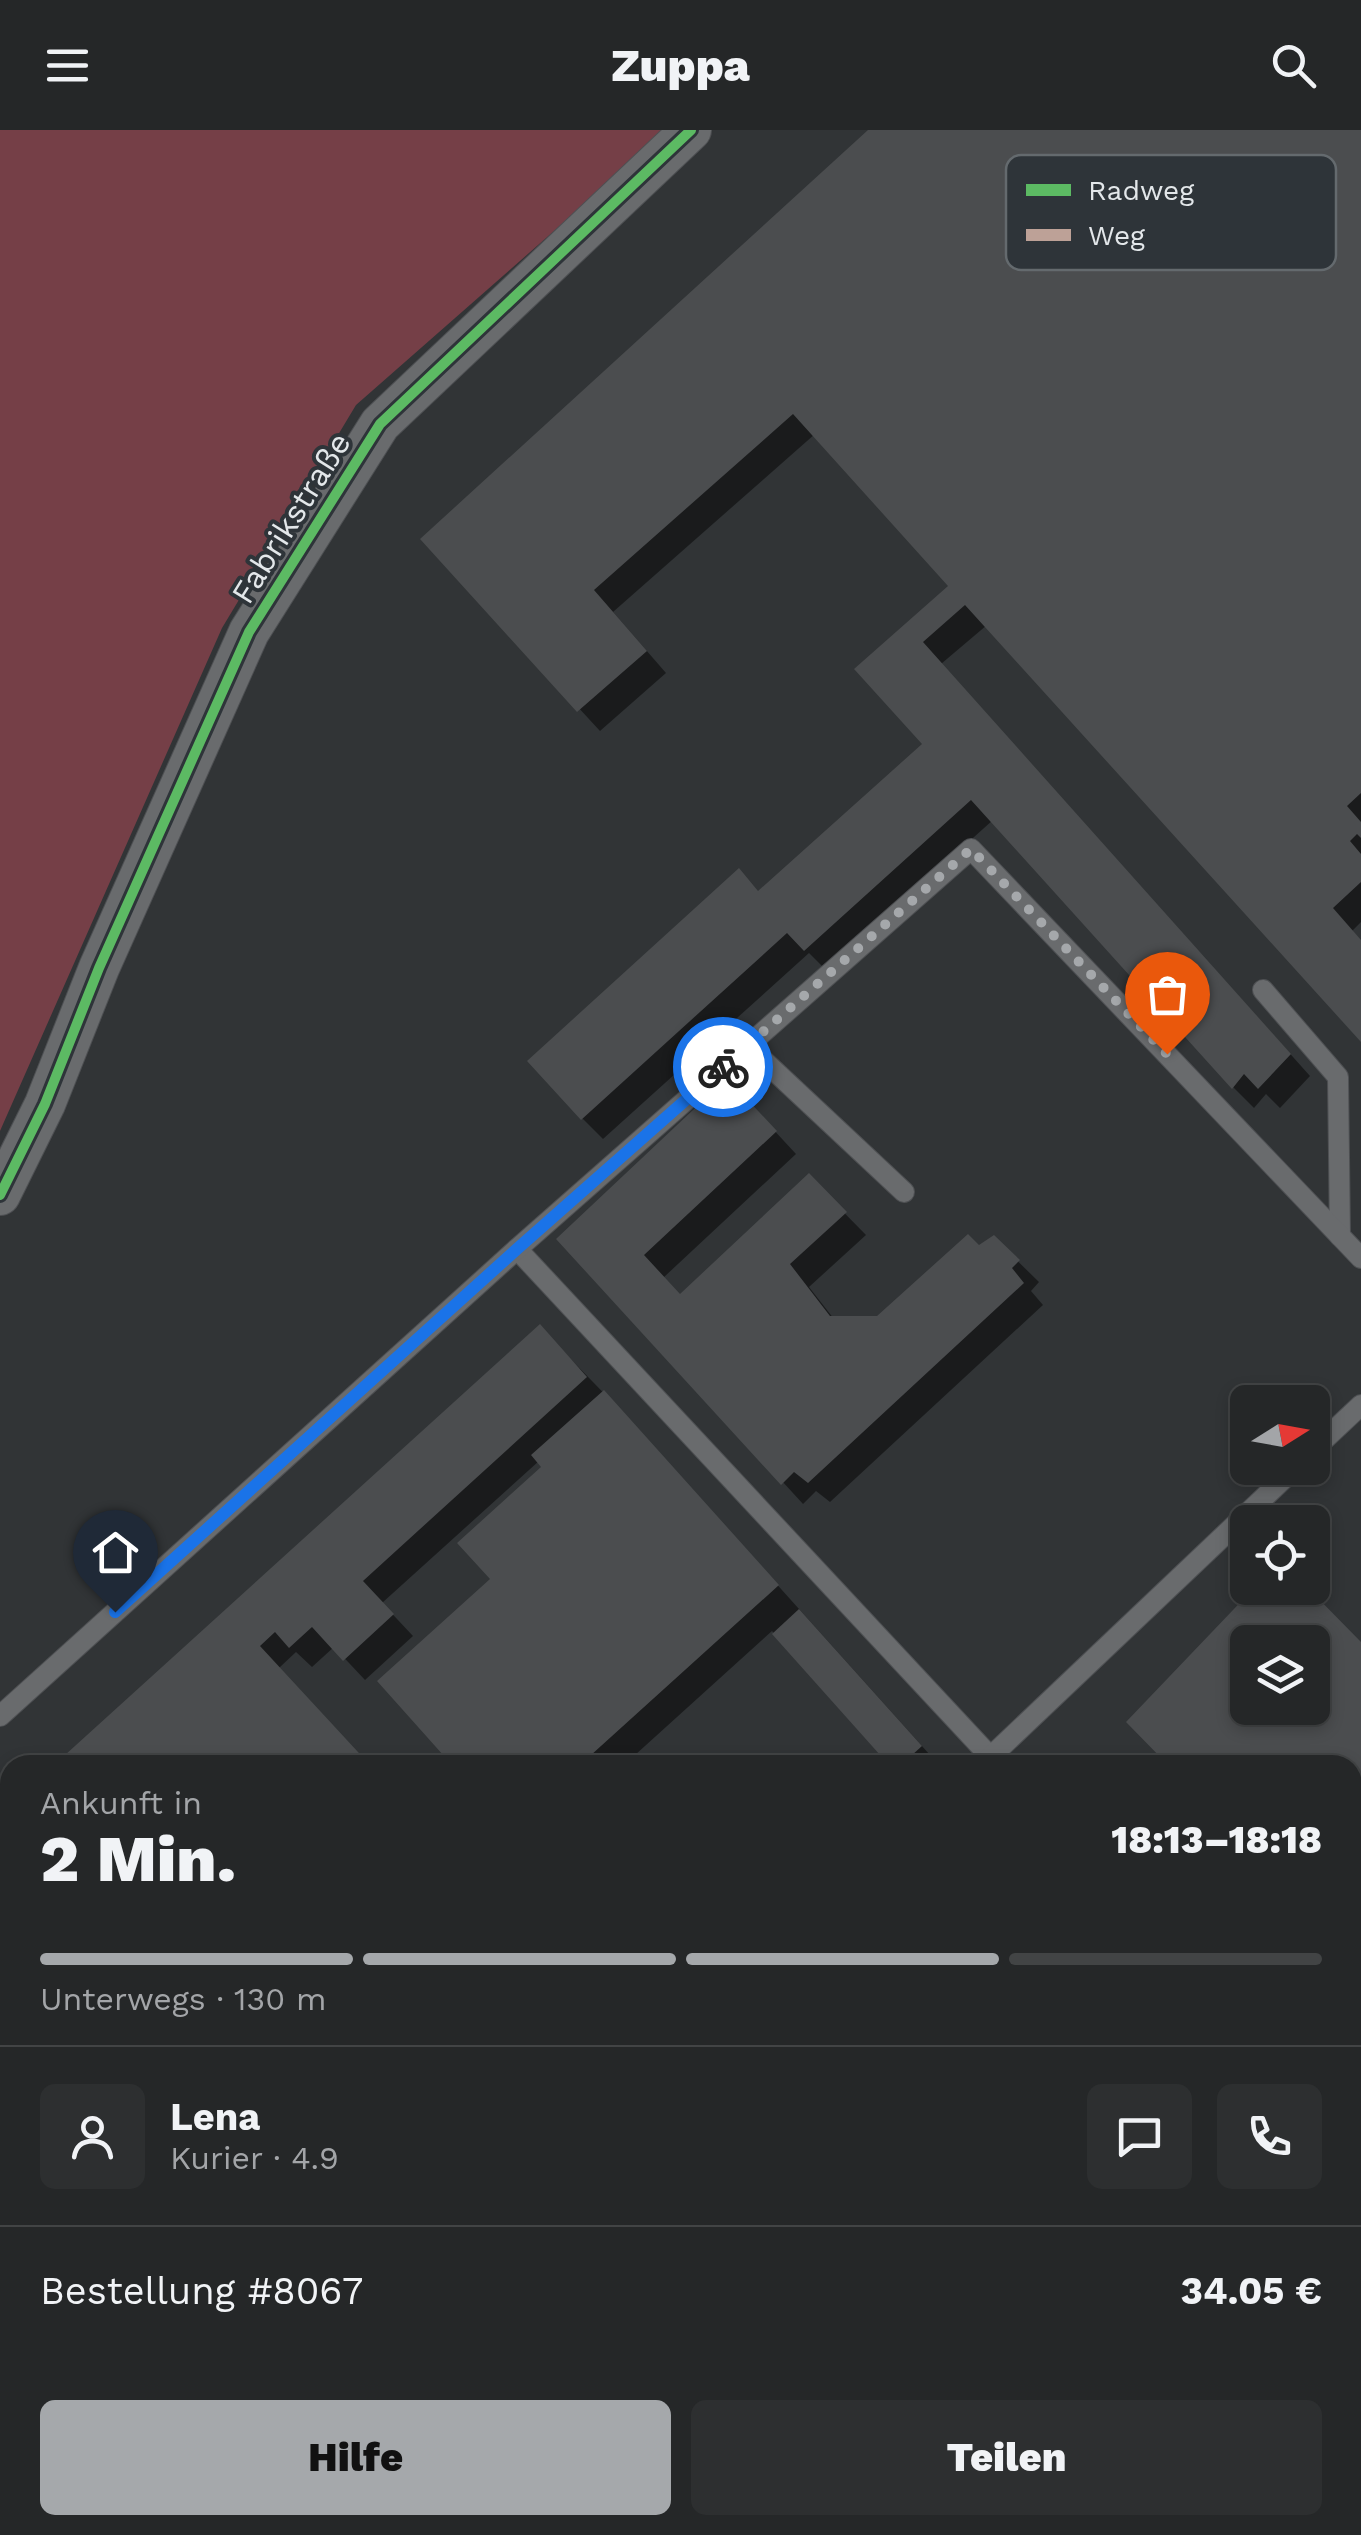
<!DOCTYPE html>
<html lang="de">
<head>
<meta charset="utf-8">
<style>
  body { margin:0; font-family:"Work Sans",sans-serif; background:#2d2f30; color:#f1f3f6; height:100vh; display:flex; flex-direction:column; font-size:38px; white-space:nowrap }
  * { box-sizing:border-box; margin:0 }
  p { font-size:32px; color:#a3a5a8 }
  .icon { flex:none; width:55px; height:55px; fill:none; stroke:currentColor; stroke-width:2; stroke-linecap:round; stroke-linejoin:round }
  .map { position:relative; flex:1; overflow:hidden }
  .details { position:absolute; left:0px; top:1625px; width:1362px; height:780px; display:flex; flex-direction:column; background:#252728; border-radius:30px 30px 0 0; box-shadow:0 5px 15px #0003,0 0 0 2px #424445 }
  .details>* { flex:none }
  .needle { width:65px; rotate:79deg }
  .controls { position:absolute; left:1230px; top:1255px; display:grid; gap:20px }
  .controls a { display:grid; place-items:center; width:100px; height:100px; border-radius:15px; background:#252728; box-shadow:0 5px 15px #0003,0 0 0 2px #424445; font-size:50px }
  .pin { position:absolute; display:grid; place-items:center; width:85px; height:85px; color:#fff; margin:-102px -42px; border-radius:50% 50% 50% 0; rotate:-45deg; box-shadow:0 0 10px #0007 }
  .pin .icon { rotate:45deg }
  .courier { position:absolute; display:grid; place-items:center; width:100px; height:100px; margin:-50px; border:8px solid #1a73e8; border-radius:50%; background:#fff; color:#222; box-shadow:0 2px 12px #0007 }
  .overview em { font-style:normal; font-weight:800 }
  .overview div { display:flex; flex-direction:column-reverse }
  .overview { display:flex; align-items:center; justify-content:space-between; height:170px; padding:0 40px }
  h1 { font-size:65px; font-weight:800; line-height:75px }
  .bar { display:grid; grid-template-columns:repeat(4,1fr); gap:15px 10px; align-content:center; height:120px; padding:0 40px }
  .bar i { height:12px; border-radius:8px; background:#424445 }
  .bar .current { background:#a5a8ab }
  .bar p { grid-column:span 4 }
  .line { display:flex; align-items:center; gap:25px; padding:0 40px; border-top:2px solid #424445 }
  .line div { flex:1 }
  .round { display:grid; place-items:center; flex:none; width:105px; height:105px; border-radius:15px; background:#2d2f30 }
  .action { display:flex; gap:20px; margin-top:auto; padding:20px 40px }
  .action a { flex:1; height:115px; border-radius:15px; background:#a5a8ab; color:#111; font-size:40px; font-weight:800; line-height:115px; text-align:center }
  .action a+a { background:#2d2f30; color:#f1f3f6 }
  header { display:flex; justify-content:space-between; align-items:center; height:130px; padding:0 40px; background:#252728; font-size:45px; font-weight:800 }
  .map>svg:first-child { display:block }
</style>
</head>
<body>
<header><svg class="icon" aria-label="menu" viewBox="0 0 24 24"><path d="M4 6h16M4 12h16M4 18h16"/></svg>Zuppa<svg class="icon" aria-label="search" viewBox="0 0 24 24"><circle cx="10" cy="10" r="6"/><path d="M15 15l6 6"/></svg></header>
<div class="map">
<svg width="1361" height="2405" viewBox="0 0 1361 2405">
  <rect width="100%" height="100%" fill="#313436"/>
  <g fill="#753f47">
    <path d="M 0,0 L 669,0 L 356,275 L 222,498 L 0,1001 Z"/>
    <path d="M 1352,2190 L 1361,2190 L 1361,2405 L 953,2405 L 973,2395 L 1352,2395 Z"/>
  </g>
  <g fill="#0007" fill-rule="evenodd">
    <path d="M 872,0 L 1361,0 L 1361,792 L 1352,801 L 1361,811 L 1361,909 L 987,495 L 941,534 L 1310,946 L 1280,978 L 1266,964 L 1254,978 L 1234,958 L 993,690 L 826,840 L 809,823 L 603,1009 L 582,988 L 760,763 L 925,614 L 858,540 L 952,456 L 815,304 L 613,482 L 666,543 L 600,601 L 423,409 Z"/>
    <path d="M 748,972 L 796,1024 L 663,1148 L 681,1166 L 809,1047 L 866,1105 L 809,1157 L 834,1189 L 877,1189 L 994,1108 L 1039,1152 L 1031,1161 L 1043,1175 L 830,1372 L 816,1361 L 803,1374 L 560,1109 Z"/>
    <path d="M 560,1218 L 624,1284 L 939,1635 L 893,1635 L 772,1501 L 624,1635 L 455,1635 L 494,1450 L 545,1337 L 539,1331 L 382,1473 L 413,1506 L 365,1550 L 334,1517 L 312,1537 L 296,1522 L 279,1538 L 368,1635 L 58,1635 Z"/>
    <path d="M 1257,1458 L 1306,1458 L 1361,1515 L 1361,1705 L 1352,1713 L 1352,1635 L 1172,1635 L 1129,1592 ZM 1248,1512 L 1312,1512 L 1312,1578 L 1248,1578 Z"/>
    <path d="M 1361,1816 L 1361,1831 L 1354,1823 Z"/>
    <path d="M 1352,1840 L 1361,1850 L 1361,1946 L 1352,1937 Z"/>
    <path d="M 10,2252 L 10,2395 L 141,2395 L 130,2405 L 12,2405 L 0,2392 L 0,2261 Z"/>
    <path d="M 361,2395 L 459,2395 L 448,2405 L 370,2405 Z"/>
  </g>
  <g fill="#4b4d4f" fill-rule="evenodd">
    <path d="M 868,0 L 1361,0 L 1361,663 L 1347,676 L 1361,692 L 1361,708 L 1357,704 L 1350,711 L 1361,724 L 1361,752 L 1333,778 L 1361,810 L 1361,912 L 965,475 L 923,512 L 1291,924 L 1258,959 L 1244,944 L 1232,959 L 971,670 L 804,821 L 787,803 L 581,990 L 527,931 L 739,738 L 758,761 L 922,614 L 854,539 L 948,456 L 793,284 L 594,460 L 647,521 L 577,582 L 420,409 Z"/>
    <path d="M 727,948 L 777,1001 L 644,1125 L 680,1164 L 809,1043 L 847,1082 L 790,1134 L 830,1186 L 877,1186 L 968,1104 L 979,1115 L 994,1105 L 1020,1130 L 1012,1138 L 1024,1153 L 808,1353 L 794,1342 L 781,1355 L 556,1109 Z"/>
    <path d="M 540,1194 L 587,1247 L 363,1451 L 394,1484 L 343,1531 L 312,1497 L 289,1518 L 275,1502 L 260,1516 L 370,1635 L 54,1635 Z"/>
    <path d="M 604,1260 L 779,1455 L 580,1635 L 452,1635 L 377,1551 L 490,1449 L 457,1413 L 541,1337 L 531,1325 Z"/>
    <path d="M 1254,1458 L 1308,1458 L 1361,1512 L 1361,1663 L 1352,1672 L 1352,1635 L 1168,1635 L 1126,1592 ZM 1248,1512 L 1312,1512 L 1312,1578 L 1248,1578 Z"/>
    <path d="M 799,1479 L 922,1616 L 901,1635 L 889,1635 L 772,1504 Z"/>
    <path d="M 10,1675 L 10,1720 L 0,1709 L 0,1684 Z"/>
    <path d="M 1352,1839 L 1361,1849 L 1361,1923 L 1352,1931 Z"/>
    <path d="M 0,2021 L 10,2032 L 10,2189 L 0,2198 Z"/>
    <path d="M 10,2249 L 10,2395 L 128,2395 L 117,2405 L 8,2405 L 0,2396 L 0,2258 Z"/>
    <path d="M 1361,2387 L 1361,2405 L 1334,2405 L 1352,2395 Z"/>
    <path d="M 190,2395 L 253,2395 L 262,2405 L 179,2405 Z"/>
    <path d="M 358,2395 L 416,2395 L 405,2405 L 367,2405 Z"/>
  </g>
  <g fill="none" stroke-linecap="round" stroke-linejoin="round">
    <g stroke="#4c4f51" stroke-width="40" stroke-dasharray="40 20" stroke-linecap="butt">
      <path d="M 0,2269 L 10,2280"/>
      <path d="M 114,2395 L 120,2402"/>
    </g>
    <g stroke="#4e5053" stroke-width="22">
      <g id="lane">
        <path d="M 1263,860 L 1338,947 L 1340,1106"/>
        <path d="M 748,916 L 904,1062"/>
        <path d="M 517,1119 L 998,1635"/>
        <path d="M 1312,1321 L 1361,1275"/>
        <path d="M 0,1586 L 517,1119 L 971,719 L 1361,1128"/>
        <path d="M 982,1635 L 1295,1338"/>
        <path d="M 1352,2026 L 1361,2036"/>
      </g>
    </g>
    <g stroke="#4e5053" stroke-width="42">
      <g id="street">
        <path d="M 0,1065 L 45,974 L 99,838 L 249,502 L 380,294 L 691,0"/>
        <path d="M 0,2217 L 10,2208"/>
        <path d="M 147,2405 L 158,2395"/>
      </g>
    </g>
    <g stroke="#4e5053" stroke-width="58">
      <g id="primary">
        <path d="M 1352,2114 L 1361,2111"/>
        <path d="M 721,2405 L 741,2395"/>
      </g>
    </g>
    <use href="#lane" stroke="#696b6d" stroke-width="20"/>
    <use href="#street" stroke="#696b6d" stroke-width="40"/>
    <use href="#primary" stroke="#6c6a6c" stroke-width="55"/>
    <g stroke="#bda197" stroke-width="8" stroke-dasharray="15 8" stroke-linecap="butt">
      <path d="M 0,2217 L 10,2208"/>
      <path d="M 0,2269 L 10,2280"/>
      <path d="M 114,2395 L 123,2405"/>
      <path d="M 147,2405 L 158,2395"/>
    </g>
    <g stroke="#2e3439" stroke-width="16">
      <path id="cycleway" d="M 0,1065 L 45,974 L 99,838 L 249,502 L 380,294 L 691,0"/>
    </g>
    <use href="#cycleway" stroke="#5cba63" stroke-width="10"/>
  </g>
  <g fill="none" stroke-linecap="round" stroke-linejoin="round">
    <path stroke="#a5a8ab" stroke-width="10" stroke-dasharray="0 18" d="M 723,937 L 971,719 L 1167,924"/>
    <path stroke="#1a73e8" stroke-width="12" d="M 115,1482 L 517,1119 L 723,937"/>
  </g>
  <g text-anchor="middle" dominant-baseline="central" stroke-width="8" stroke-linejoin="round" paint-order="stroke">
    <g font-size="32" fill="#e3e7ea" stroke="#2e3439">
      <text transform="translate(291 388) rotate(-58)">Fabrikstraße</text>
    </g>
  </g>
  <rect x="1006" y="25" width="330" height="115" rx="15" fill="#2e3439" stroke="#646a6e" stroke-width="2.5"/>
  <rect x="1026" y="54" width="45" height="12" fill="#5cba63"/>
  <rect x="1026" y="99" width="45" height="12" fill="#bda197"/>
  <g font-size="28" fill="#e3e7ea">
    <text x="1088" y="70">Radweg</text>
    <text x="1088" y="115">Weg</text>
  </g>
</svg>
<div class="controls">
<a><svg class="needle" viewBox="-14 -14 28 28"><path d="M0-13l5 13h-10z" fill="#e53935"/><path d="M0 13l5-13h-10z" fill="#a3a5a8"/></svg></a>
<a><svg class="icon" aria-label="locate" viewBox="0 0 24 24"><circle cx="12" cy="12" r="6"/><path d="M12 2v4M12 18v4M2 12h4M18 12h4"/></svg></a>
<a><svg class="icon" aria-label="layers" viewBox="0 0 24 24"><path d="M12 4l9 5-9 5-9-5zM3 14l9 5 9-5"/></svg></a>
</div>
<div class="pin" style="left:1167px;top:924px;background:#ea580c"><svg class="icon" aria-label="bag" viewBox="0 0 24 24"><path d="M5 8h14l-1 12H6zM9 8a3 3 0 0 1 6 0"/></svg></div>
<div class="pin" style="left:115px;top:1482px;background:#1f2937"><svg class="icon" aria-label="home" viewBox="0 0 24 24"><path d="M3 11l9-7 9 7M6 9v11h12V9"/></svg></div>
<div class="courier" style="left:723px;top:937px"><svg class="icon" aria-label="bike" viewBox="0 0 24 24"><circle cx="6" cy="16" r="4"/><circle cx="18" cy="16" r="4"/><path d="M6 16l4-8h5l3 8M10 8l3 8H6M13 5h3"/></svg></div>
<section class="details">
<div class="overview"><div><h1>2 Min.</h1><p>Ankunft in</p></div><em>18:13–18:18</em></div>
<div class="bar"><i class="current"></i><i class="current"></i><i class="current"></i><i></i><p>Unterwegs · 130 m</p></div>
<div class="line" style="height:180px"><a class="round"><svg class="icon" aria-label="person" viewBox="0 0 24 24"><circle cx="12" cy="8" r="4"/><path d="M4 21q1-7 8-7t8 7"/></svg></a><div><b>Lena</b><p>Kurier · 4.9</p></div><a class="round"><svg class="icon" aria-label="chat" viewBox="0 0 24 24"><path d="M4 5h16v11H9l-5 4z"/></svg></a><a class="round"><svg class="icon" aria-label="phone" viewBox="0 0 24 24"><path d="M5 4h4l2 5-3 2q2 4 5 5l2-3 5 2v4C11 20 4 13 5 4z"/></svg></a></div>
<div class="line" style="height:130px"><div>Bestellung #8067</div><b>34.05 €</b></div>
<div class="action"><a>Hilfe</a><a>Teilen</a></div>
</section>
</div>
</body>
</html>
